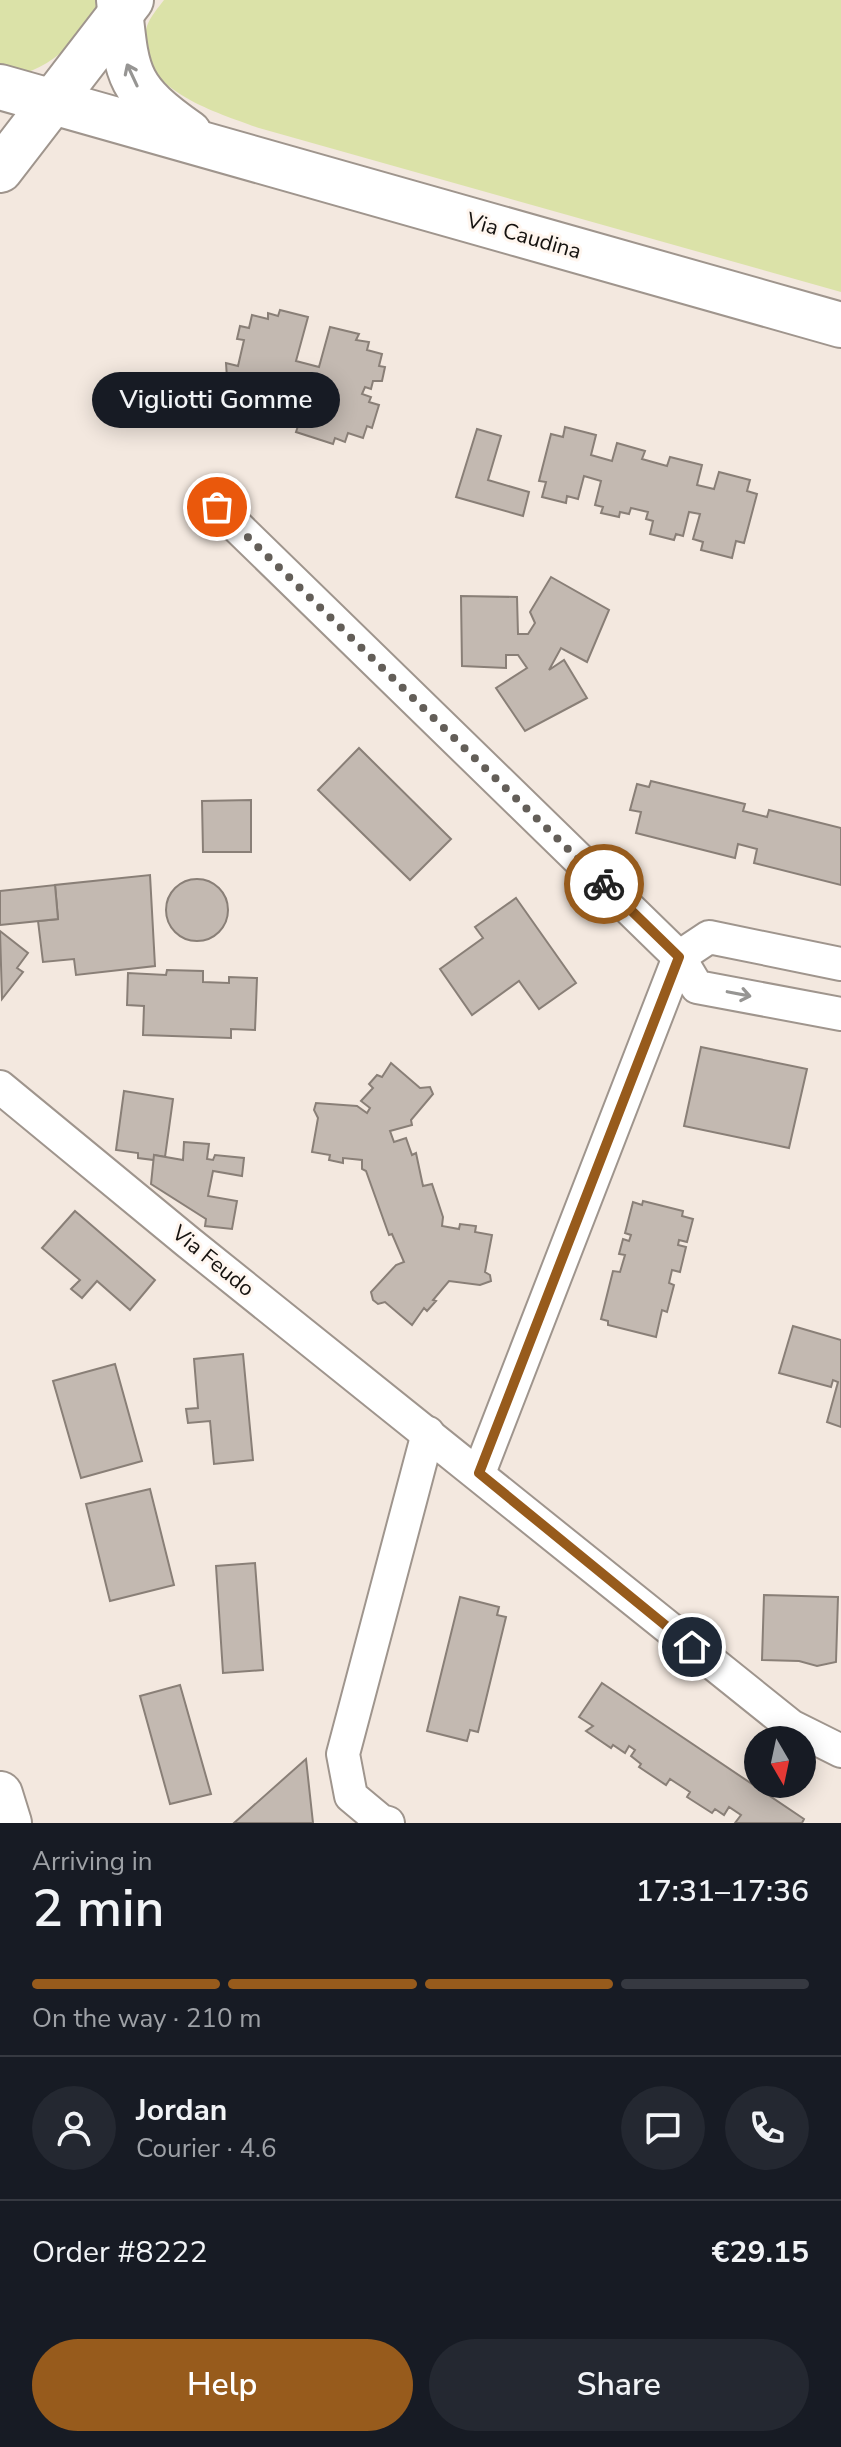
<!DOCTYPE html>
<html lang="en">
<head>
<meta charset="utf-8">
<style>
  body { margin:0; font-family:"Nunito Sans",sans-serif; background:#242831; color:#f1f3f6; height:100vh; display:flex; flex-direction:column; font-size:30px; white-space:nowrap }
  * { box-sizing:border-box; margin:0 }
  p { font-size:26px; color:#9ea1a6 }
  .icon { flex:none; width:44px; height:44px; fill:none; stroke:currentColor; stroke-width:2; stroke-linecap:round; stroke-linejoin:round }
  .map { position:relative; height:1823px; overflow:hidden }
  .side { display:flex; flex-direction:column; background:#171b24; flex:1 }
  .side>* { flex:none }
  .needle { width:52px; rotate:171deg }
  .tools { position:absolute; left:744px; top:1726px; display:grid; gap:16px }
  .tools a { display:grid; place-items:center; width:72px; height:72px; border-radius:50%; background:#171b24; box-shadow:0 4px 20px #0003; font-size:40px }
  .pin { position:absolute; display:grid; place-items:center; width:68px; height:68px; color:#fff; margin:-34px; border:4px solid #fff; border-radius:50%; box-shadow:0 2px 8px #0007 }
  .courier { position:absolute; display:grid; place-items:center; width:80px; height:80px; margin:-40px; border:6px solid #975b1c; border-radius:50%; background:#fff; color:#222; box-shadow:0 2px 10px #0007 }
  .bubble { position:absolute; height:56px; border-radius:28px; background:#171b24; box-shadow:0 4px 20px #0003; font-size:26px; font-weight:600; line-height:56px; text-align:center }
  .head em { font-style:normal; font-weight:600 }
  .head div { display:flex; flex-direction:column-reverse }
  .head { display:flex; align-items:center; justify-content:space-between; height:136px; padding:0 32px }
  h1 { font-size:52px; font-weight:600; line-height:60px }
  .bar { display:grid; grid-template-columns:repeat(4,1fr); gap:12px 8px; align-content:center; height:96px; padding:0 32px }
  .bar i { height:10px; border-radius:6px; background:#363941 }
  .bar .on { background:#975b1c }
  .bar p { grid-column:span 4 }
  .line { display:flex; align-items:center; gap:20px; padding:0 32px; border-top:2px solid #363941 }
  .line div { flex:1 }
  .round { display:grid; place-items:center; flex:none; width:84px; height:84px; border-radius:42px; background:#242831 }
  .action { display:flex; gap:16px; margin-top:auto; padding:16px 32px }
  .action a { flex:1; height:92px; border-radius:48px; background:#975b1c; color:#fff; font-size:32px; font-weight:600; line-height:92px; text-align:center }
  .action a+a { background:#242831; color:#f1f3f6 }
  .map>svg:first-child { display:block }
</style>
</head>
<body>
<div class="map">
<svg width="841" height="1823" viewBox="0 0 841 1823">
  <rect width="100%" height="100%" fill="#f3e8df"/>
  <g fill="#dbe2a8">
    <path d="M 0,0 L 100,0 C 84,39 44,77 0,77 Z"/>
    <path d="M 164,0 L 841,0 L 841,292 L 259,128 C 218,113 128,87 147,26 C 150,17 158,8 164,0 Z"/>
  </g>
  <g fill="#c3b9b1" stroke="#897f77" stroke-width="2">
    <path d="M 280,310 L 308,317 L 296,361 L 319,367 L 330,327 L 359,334 L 356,340 L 369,342 L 367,350 L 382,354 L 379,366 L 385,367 L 382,381 L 373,381 L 371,389 L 365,387 L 362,394 L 371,397 L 369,402 L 379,405 L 372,428 L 367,426 L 363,438 L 348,433 L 345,442 L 335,438 L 333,444 L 296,432 L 306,402 L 290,397 L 281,426 L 248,415 L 250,409 L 241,406 L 244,399 L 229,394 L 233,380 L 227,378 L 226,363 L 238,366 L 244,340 L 237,339 L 240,326 L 249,328 L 252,315 L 268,319 L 268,313 L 278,316 Z"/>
    <path d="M 565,427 L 596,435 L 591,455 L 612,461 L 617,443 L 645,451 L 642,459 L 667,466 L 670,457 L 702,465 L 697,485 L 714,489 L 719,472 L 750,480 L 747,491 L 757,494 L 744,543 L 736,541 L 732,558 L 701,550 L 703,542 L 693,539 L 700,514 L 689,512 L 683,536 L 676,534 L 674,540 L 650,534 L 653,521 L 646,519 L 648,512 L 631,508 L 629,514 L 620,512 L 619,517 L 601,513 L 603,507 L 595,505 L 601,481 L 584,476 L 578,499 L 567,496 L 566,503 L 542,497 L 546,482 L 539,481 L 551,434 L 563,437 Z"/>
    <path d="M 477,429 L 501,436 L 488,480 L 529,492 L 523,516 L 456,497 Z"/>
    <path d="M 551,577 L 609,610 L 587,662 L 561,648 L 549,670 L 564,660 L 587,698 L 525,731 L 496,688 L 527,668 L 518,655 L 506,655 L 506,668 L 462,666 L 461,596 L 517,597 L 518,634 L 528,634 L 535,623 L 530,612 Z"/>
    <path d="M 359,748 L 451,839 L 410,880 L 318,790 Z"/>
    <path d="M 651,781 L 745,804 L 743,811 L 767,817 L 769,810 L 841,828 L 841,885 L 754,863 L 757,849 L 738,844 L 735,858 L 636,833 L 641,812 L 630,810 L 637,784 L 649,787 Z"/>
    <path d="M 251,800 L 251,852 L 203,852 L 202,801 Z"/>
    <path d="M 150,875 L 155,966 L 76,975 L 74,959 L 43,962 L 38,921 L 58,919 L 55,885 Z"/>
    <circle cx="197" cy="910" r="31"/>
    <path d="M 55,885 L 58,919 L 0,925 L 0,891 Z"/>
    <path d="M 516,898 L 576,983 L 539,1009 L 519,981 L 472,1015 L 440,969 L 483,938 L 475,927 Z"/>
    <path d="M 0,931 L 28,953 L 17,968 L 23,972 L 2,999 Z"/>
    <path d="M 167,970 L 203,971 L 203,982 L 229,983 L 229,977 L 257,978 L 255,1030 L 231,1029 L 231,1038 L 143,1035 L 144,1006 L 127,1005 L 128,973 L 166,975 Z"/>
    <path d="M 701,1047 L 807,1069 L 789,1148 L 684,1126 Z"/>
    <path d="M 391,1063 L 420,1088 L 430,1087 L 433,1094 L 411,1120 L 412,1125 L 390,1131 L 394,1142 L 406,1138 L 412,1155 L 416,1153 L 423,1186 L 432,1184 L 443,1217 L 442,1226 L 459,1229 L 460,1224 L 476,1226 L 475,1232 L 492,1235 L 485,1272 L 490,1275 L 491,1281 L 480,1285 L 449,1281 L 433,1300 L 436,1301 L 427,1311 L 424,1308 L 412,1325 L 385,1302 L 378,1304 L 373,1300 L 371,1292 L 396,1265 L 404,1262 L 392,1234 L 389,1235 L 366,1171 L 362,1169 L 362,1160 L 343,1158 L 343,1163 L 329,1160 L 330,1155 L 312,1152 L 318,1118 L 314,1110 L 316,1103 L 357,1106 L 367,1113 L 370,1108 L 361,1101 L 373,1088 L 369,1084 L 377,1075 L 382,1077 Z"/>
    <path d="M 124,1091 L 173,1099 L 165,1157 L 154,1155 L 154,1160 L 138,1158 L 138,1153 L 116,1150 Z"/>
    <path d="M 184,1142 L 209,1144 L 207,1159 L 213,1160 L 215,1155 L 244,1158 L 242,1176 L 213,1171 L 208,1196 L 237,1201 L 232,1229 L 205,1226 L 206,1219 L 151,1184 L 154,1155 L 183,1160 Z"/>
    <path d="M 643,1201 L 683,1211 L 682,1216 L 693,1219 L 687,1242 L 679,1240 L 678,1245 L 686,1247 L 680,1272 L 672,1270 L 669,1283 L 674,1285 L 667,1312 L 662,1310 L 656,1337 L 608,1325 L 608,1321 L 601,1319 L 613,1271 L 620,1272 L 625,1255 L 619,1254 L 623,1239 L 629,1241 L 631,1235 L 625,1233 L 633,1202 L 642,1205 Z"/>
    <path d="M 75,1211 L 155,1280 L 130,1310 L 97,1281 L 82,1298 L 71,1289 L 80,1280 L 42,1248 Z"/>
    <path d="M 793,1326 L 841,1340 L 841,1427 L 827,1422 L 838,1382 L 833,1380 L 831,1387 L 779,1373 Z"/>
    <path d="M 243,1354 L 253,1460 L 214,1464 L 210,1421 L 188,1423 L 186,1409 L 198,1408 L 194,1359 Z"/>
    <path d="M 115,1364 L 142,1461 L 81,1478 L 53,1381 Z"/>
    <path d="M 150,1489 L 174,1585 L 110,1601 L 86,1504 Z"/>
    <path d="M 255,1563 L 263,1670 L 223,1673 L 216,1566 Z"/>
    <path d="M 764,1595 L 838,1597 L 836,1662 L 817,1666 L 799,1661 L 762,1660 Z"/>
    <path d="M 460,1597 L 499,1607 L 497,1615 L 506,1617 L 478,1732 L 470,1730 L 467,1741 L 427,1731 Z"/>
    <path d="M 602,1683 L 804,1819 L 802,1823 L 735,1823 L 741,1815 L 729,1807 L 724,1815 L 715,1809 L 712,1813 L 687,1797 L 690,1792 L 670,1779 L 666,1785 L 639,1767 L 641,1764 L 631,1756 L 635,1750 L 629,1746 L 625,1753 L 613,1745 L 611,1748 L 586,1731 L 593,1726 L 579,1717 Z"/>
    <path d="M 180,1685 L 211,1794 L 170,1804 L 140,1696 Z"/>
    <path d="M 306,1759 L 313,1823 L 234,1823 Z"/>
  </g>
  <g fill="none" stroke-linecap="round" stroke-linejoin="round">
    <g stroke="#9f958d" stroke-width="36">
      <g id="street">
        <path d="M 217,507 L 679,957 L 697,987 L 841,1014"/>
        <path d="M 0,1087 L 188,1242 L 791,1726 L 841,1751"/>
        <path d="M 479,1473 L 679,957 L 709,937 L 841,964"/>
        <path d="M 388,1823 L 381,1821 L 351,1796 L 343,1754 L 428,1433"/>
      </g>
    </g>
    <g stroke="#9f958d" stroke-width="48">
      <g id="secondary">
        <path d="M 119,0 C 127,75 125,88 189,133"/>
        <path d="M 0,87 L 841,325"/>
      </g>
    </g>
    <g stroke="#9f958d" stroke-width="48">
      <g id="primary">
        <path d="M 0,170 L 131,0"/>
        <path d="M 0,1794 L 9,1823"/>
      </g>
    </g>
    <use href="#street" stroke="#fff" stroke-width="32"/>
    <use href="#secondary" stroke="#fff" stroke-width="44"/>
    <use href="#primary" stroke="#fff" stroke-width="44"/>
  </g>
  <defs><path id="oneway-shaft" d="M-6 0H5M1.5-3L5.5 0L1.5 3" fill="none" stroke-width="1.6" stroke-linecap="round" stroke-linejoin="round" transform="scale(2)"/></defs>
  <g stroke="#969593">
    <use href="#oneway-shaft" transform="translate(132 75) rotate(-115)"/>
    <use href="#oneway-shaft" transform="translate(739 994) rotate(11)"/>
  </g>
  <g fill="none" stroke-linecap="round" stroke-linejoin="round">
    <path stroke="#635e58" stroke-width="8" stroke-dasharray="0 14.4" d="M 217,507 L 604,884"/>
    <path stroke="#975b1c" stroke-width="10" d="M 604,884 L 679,957 L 479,1473 L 692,1647"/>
  </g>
  <g text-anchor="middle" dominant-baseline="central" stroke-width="6" stroke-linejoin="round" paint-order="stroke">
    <g font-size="22" fill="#161310" stroke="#fff6ef">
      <text transform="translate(524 236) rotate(16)">Via Caudina</text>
      <text transform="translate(213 1261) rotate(39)">Via Feudo</text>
    </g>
  </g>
</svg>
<div class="tools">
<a><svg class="needle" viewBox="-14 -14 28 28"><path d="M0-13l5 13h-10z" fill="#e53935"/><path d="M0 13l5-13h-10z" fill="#9ea1a6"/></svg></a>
</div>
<div class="pin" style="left:217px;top:507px;background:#ea580c"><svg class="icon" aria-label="bag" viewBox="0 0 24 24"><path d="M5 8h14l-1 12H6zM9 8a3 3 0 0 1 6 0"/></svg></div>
<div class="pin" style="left:692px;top:1647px;background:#1f2937"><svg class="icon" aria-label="home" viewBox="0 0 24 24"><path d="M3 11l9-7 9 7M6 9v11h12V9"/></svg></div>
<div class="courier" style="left:604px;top:884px"><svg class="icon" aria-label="bike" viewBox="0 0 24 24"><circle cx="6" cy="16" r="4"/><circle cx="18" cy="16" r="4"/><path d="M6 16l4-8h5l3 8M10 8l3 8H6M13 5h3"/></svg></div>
<div class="bubble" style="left:92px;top:372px;width:248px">Vigliotti Gomme</div>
</div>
<section class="side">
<div class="head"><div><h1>2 min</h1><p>Arriving in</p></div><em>17:31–17:36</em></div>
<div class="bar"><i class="on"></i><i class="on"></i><i class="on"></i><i></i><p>On the way · 210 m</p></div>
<div class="line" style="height:144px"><a class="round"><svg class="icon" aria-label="person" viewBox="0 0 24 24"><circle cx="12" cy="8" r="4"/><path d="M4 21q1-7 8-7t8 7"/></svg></a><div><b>Jordan</b><p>Courier · 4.6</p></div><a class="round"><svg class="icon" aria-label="chat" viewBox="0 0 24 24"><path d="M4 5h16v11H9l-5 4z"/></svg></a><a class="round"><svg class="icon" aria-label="phone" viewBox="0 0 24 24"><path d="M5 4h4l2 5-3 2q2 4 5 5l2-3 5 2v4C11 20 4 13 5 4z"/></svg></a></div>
<div class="line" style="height:104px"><div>Order #8222</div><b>€29.15</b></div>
<div class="action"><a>Help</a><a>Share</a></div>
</section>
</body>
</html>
